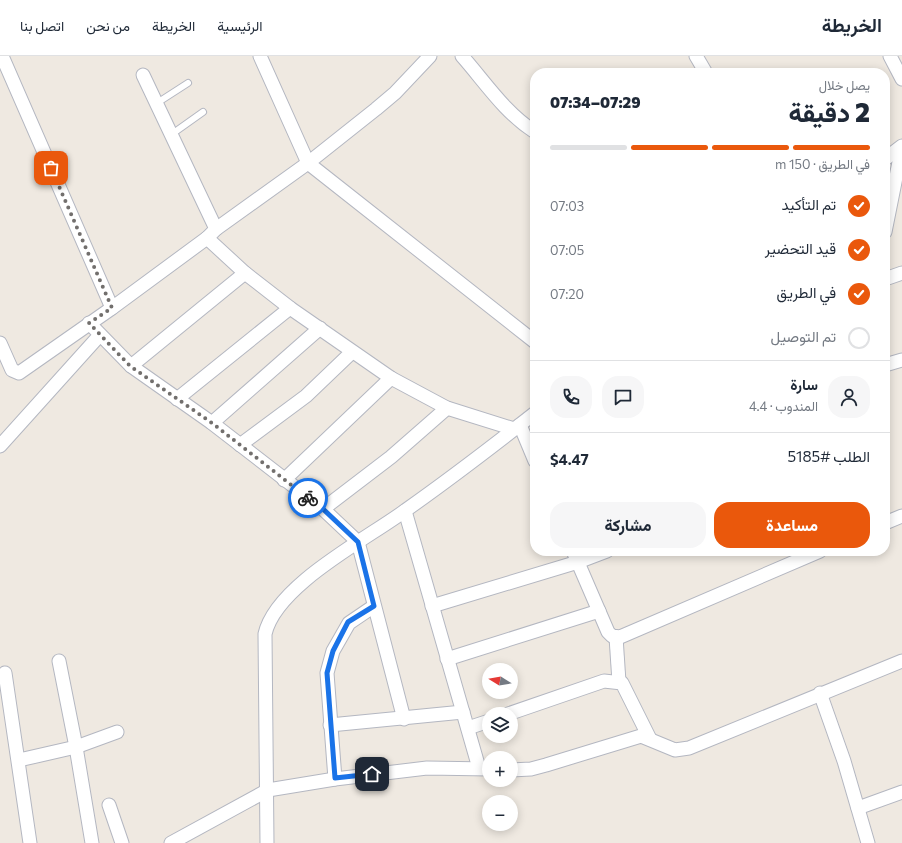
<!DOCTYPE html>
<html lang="ar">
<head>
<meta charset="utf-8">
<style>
  body { margin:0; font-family:Commissioner,Vazirmatn,sans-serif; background:#f6f6f7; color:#1f2937; direction:rtl; height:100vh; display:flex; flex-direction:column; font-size:15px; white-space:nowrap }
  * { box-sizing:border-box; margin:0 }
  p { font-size:13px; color:#747a83 }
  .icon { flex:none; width:22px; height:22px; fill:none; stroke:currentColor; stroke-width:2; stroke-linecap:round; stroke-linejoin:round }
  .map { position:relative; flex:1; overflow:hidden; direction:ltr }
  .drawer { position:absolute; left:530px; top:12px; width:360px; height:488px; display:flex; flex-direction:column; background:#fff; border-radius:16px; box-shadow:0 2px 10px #0003; direction:rtl }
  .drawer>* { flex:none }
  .needle { width:26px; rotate:281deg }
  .tools { position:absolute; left:482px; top:607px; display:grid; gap:8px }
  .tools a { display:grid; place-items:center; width:36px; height:36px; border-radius:50%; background:#fff; box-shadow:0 2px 10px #0003; font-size:20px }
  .pin { position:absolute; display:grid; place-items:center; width:34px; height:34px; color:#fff; margin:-17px; border-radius:8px; box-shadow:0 2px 6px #0006 }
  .courier { position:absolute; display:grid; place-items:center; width:40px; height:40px; margin:-20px; border:3px solid #1a73e8; border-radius:50%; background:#fff; color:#222; box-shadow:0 1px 5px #0007 }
  .head em { font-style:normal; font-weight:800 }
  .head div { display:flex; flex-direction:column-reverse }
  .head { display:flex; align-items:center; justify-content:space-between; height:68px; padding:0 20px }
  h1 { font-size:26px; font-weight:800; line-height:30px }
  .bar { display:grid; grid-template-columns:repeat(4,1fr); gap:6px 4px; align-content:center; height:48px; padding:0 20px }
  .bar i { height:5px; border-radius:3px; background:#e0e1e3 }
  .bar .active { background:#ea580c }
  .bar p { grid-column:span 4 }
  .line { display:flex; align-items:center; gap:10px; padding:0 20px; border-top:1px solid #e0e1e3 }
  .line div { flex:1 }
  .round { display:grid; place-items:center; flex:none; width:42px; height:42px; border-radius:16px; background:#f6f6f7 }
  ol { padding:0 20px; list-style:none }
  li { display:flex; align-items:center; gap:12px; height:44px }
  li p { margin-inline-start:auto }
  li .icon { padding:4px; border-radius:50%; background:#ea580c; color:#fff; stroke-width:4 }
  li:last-child { color:#747a83 }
  li i { width:22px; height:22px; border:2px solid #e0e1e3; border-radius:50% }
  .primary-button { display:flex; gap:8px; margin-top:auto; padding:8px 20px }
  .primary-button a { flex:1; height:46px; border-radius:16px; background:#ea580c; color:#fff; font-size:16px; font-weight:800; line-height:46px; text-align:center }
  .primary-button a+a { background:#f6f6f7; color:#1f2937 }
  header { display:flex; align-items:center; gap:24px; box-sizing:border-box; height:56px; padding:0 20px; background:#fff; border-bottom:1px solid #e0e1e3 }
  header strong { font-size:19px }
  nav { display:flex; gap:22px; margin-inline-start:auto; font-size:14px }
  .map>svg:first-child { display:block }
</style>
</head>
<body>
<header>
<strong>الخريطة</strong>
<nav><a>الرئيسية</a><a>الخريطة</a><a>من نحن</a><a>اتصل بنا</a></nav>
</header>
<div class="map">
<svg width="902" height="787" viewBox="0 0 902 787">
  <rect width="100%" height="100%" fill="#efe9e1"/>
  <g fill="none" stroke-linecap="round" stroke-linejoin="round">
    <g stroke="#b4b7c1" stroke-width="8">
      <g id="service">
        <path d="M 157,47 L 188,27"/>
        <path d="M 172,78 L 203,56"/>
      </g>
    </g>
    <g stroke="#b4b7c1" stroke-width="15">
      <g id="minor">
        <path d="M 2,0 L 112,252"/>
        <path d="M 260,0 L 308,107 L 535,286"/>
        <path d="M 462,0 C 485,26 505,57 535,76"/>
        <path d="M 696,0 L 706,17"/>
        <path d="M 890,0 L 902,23"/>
        <path d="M 143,19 L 216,173"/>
        <path d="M 885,103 L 902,90"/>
        <path d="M 885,176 L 902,91"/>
        <path d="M 207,182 L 245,217 L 290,252 L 391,322 L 447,352 L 514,373"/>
        <path d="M 885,223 L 902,217"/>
        <path d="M 89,267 L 131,310 L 212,367 L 323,453 L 358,486 L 404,663"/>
        <path d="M 0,287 L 12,314 L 19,317 L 112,252 L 207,182 L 216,173 L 308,107 L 376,53 L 395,37 L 430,0"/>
        <path d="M 885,309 L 902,304"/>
        <path d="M 131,310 L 245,217"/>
        <path d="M 177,343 L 290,252"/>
        <path d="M 212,367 L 320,272"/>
        <path d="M 520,369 L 535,405"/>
        <path d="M 240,389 L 306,340 L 352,296"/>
        <path d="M 0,390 L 99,280"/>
        <path d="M 284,424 L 391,322"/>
        <path d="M 323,453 L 391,401 L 447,352"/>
        <path d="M 405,455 L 479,712"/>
        <path d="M 885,467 L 902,460"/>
        <path d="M 573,495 L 608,576 L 612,580 L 620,581 L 820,495"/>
        <path d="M 432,550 L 578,506 L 607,495"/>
        <path d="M 616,581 L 619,626"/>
        <path d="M 447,603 L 599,555"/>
        <path d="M 59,605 L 76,691 L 92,787"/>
        <path d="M 5,617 L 30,787"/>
        <path d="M 820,637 L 844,705 L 868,787"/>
        <path d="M 508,658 L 604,625 L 622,627 L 650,683"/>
        <path d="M 330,669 L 463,656"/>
        <path d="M 468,672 L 489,665"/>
        <path d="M 19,704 L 76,691 L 117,676"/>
        <path d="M 511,714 L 531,713 L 546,709 L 641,680 L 675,694 L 689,692 L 902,605"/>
        <path d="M 335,723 L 327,617 L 333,595 L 349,567 L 374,550"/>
        <path d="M 109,749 L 122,787"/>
        <path d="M 858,752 L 902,736"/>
        <path d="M 171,787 L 268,734 L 335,723 L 427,712 L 489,713"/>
        <path d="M 267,787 L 265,578 C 276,529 367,483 406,454 C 450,423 493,390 535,357"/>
      </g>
    </g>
    <use href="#service" stroke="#fff" stroke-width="6"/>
    <use href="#minor" stroke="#fff" stroke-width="13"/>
  </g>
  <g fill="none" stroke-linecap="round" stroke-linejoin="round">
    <path stroke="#726f6d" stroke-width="4" stroke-dasharray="0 7.2" d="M 51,112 L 112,252 L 89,267 L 130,310 L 212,367 L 308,442"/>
    <path stroke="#1a73e8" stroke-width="5" d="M 308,442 L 323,453 L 358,486 L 374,550 L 348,566 L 333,595 L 327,617 L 335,722 L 372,718"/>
  </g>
</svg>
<div class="tools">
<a><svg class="needle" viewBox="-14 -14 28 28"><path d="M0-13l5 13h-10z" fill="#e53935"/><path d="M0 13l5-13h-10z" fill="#747a83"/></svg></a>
<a><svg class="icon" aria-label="layers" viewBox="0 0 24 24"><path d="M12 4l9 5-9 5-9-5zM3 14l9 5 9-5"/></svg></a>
<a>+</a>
<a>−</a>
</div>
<div class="pin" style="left:51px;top:112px;background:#ea580c"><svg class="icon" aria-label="bag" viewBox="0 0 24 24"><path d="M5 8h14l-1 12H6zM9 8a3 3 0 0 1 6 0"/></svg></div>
<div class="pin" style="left:372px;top:718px;background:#1f2937"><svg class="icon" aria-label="home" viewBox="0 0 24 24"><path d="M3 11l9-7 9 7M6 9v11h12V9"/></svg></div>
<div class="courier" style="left:308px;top:442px"><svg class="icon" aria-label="bike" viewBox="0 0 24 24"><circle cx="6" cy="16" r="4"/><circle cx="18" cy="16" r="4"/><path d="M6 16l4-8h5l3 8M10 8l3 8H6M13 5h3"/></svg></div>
<section class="drawer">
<div class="head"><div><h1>2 دقيقة</h1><p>يصل خلال</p></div><em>07:29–07:34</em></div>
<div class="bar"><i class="active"></i><i class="active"></i><i class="active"></i><i></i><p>في الطريق · 150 m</p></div>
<ol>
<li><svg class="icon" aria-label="check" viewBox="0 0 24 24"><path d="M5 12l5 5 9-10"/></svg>تم التأكيد<p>07:03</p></li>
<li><svg class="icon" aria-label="check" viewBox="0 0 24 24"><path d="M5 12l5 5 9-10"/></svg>قيد التحضير<p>07:05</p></li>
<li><svg class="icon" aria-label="check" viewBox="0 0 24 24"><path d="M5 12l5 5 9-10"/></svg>في الطريق<p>07:20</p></li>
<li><i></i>تم التوصيل</li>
</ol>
<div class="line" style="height:72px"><a class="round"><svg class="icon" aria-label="person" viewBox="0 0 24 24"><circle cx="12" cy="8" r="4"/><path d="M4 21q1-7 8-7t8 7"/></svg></a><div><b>سارة</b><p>المندوب · 4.4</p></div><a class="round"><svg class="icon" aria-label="chat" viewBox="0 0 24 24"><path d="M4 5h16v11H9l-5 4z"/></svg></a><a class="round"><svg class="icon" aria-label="phone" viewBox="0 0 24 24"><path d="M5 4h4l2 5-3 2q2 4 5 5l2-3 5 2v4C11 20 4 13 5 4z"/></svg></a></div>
<div class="line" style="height:52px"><div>الطلب #5185</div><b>$4.47</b></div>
<div class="primary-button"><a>مساعدة</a><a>مشاركة</a></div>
</section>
</div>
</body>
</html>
